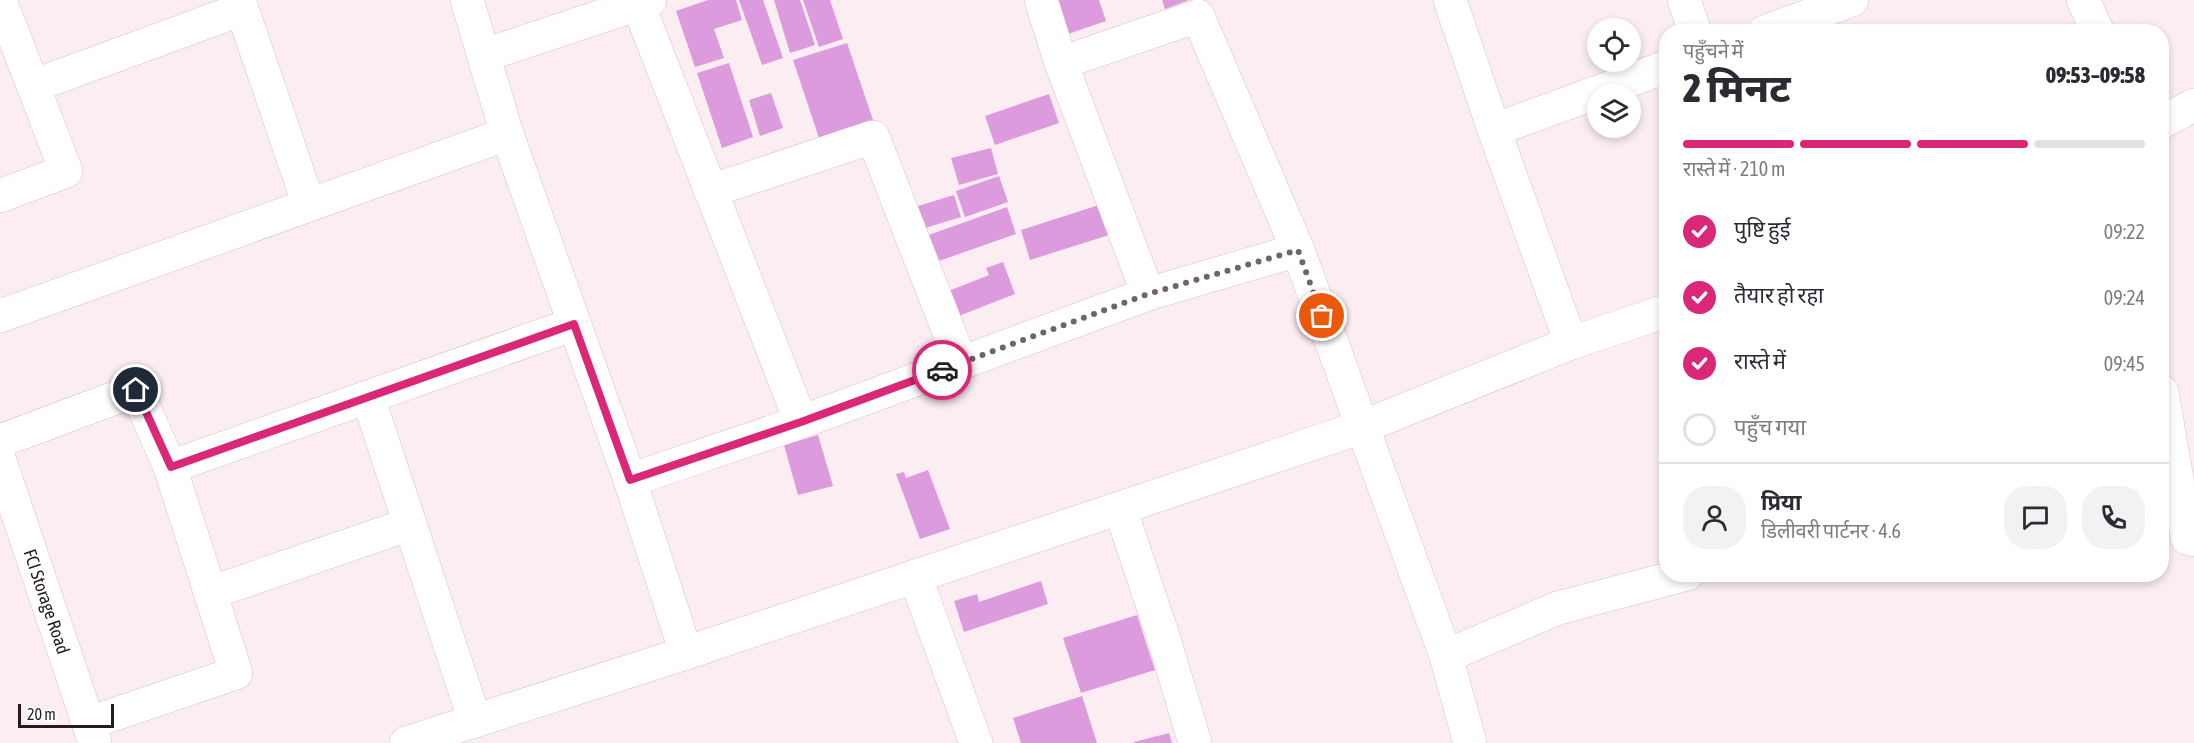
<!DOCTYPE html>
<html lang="hi">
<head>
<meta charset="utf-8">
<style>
  body { margin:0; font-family:"Asap Condensed","Noto Sans Devanagari",sans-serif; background:#f2f2f3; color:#2b2b33; height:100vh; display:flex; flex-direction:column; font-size:22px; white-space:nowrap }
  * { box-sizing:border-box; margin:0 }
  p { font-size:20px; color:#7c7c81 }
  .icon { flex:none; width:33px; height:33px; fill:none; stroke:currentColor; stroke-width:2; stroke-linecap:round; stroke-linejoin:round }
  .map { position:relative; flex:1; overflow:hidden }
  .drawer { position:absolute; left:1659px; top:24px; width:510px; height:558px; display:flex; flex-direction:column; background:#fff; border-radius:24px; box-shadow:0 3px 9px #0003 }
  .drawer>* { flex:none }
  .tools { position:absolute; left:1587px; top:18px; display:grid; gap:12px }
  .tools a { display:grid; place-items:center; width:54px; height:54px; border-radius:50%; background:#fff; box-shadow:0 3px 9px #0003; font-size:30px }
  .scale { position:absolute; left:18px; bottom:15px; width:96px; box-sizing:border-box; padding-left:6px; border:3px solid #261a1e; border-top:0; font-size:16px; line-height:21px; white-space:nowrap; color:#261a1e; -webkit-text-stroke:4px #fff; paint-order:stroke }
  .pin { position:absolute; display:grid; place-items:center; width:51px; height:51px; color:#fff; margin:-26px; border:3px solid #fff; border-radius:50%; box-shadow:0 2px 6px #0007 }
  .courier { position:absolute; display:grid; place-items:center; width:60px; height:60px; margin:-30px; border:4px solid #db2777; border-radius:50%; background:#fff; color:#222; box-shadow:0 2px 8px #0007 }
  .summary em { font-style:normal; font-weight:800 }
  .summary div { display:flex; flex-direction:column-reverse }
  .summary { display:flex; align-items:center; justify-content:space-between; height:102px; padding:0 24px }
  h1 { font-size:39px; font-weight:800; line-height:45px }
  .bar { display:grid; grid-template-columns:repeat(4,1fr); gap:9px 6px; align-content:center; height:72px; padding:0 24px }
  .bar i { height:8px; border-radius:4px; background:#e1e1e2 }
  .bar .current { background:#db2777 }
  .bar p { grid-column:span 4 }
  .line { display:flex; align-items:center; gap:15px; padding:0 24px; border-top:2px solid #e1e1e2 }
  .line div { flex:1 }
  .round { display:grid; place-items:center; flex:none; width:63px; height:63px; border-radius:24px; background:#f2f2f3 }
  ol { padding:0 24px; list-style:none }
  li { display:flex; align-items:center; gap:18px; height:66px }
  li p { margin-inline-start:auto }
  li .icon { padding:6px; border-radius:50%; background:#db2777; color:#fff; stroke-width:4 }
  li:last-child { color:#7c7c81 }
  li i { width:33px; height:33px; border:3px solid #e1e1e2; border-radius:50% }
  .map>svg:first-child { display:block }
</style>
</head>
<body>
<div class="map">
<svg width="2194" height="743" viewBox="0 0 2194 743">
  <rect width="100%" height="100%" fill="#fbedf1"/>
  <g fill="#dc9bdc">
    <path d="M 708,0 L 736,0 L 742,20 L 714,29 L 724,58 L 695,67 L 676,11 Z"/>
    <path d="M 739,0 L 763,0 L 783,58 L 762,65 Z"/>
    <path d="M 774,0 L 800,0 L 815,45 L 790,53 Z"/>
    <path d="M 803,0 L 830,0 L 843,39 L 819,47 Z"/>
    <path d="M 1053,0 L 1099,0 L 1106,21 L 1065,35 Z"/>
    <path d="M 1162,0 L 1189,0 L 1165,9 Z"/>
    <path d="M 847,43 L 874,123 L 820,141 L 793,60 Z"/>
    <path d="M 729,63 L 753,137 L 722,148 L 697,73 Z"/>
    <path d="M 771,93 L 783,128 L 760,136 L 749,100 Z"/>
    <path d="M 1049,94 L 1059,123 L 995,145 L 985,116 Z"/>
    <path d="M 991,148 L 998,174 L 959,185 L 951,158 Z"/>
    <path d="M 999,176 L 1008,202 L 965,217 L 956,191 Z"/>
    <path d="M 954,195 L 961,217 L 922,229 L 915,207 Z"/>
    <path d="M 1099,205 L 1109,235 L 1030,260 L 1021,230 Z"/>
    <path d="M 1007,207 L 1016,234 L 936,262 L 926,236 Z"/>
    <path d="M 1003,262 L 1015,294 L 956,317 L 946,292 L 989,275 L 986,268 Z"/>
    <path d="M 818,435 L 833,486 L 798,495 L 784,445 Z"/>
    <path d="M 928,470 L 950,529 L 920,539 L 896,474 L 904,472 L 906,478 Z"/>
    <path d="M 1041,581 L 1048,604 L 964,632 L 954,601 L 977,594 L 979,602 Z"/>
    <path d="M 1137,615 L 1155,670 L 1081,693 L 1063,638 Z"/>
    <path d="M 1082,696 L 1097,743 L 1021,743 L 1013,718 Z"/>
    <path d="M 1169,733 L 1172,743 L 1134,743 L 1134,742 Z"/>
  </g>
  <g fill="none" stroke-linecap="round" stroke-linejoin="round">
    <g stroke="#dfbec8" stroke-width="34">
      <g id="minor">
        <path d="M 0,0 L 66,171 L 0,196"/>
        <path d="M 239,0 L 309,205"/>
        <path d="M 467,0 L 507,134 L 630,480 L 686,653"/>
        <path d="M 1041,0 L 1061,63 L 1148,294"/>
        <path d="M 1450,0 L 1494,130 L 1571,343"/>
        <path d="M 1684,0 L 1695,32"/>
        <path d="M 2083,0 L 2098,32"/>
        <path d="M 638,4 L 801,422"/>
        <path d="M 1764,32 L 1852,0"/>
        <path d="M 485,55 L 650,0"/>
        <path d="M 1061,63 L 1198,16 L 1298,250 L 1446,656 L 1470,743"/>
        <path d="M 33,86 L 242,9"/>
        <path d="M 2162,122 L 2194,105"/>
        <path d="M 1494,130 L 1666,67"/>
        <path d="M 710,191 L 873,137 L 961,363"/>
        <path d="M 0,316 L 507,134"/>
        <path d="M 2162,392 L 2187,538 L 2194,540"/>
        <path d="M 368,397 L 475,721"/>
        <path d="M 0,441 L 136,390 L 170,467 L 236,673 L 89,723"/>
        <path id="s1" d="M 0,461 L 95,743"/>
        <path d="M 170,467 L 574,324"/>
        <path d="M 630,480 L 801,422 L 1148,294 L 1298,250"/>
        <path d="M 1120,508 L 1164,639 L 1195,743"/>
        <path d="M 915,576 L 976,743"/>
        <path d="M 210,593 L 410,524"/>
        <path d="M 1446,656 L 1558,608 L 1687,574"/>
        <path d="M 406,743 L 686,653 L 1362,427 L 1571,343 L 1666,311"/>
      </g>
    </g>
    <use href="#minor" stroke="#fff" stroke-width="33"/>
  </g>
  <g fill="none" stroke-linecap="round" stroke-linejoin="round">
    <path stroke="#716468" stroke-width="6" stroke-dasharray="0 10.8" d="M 942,370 L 1148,294 L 1298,250 L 1322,316"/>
    <path stroke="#db2777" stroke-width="8" d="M 136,390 L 171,467 L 574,324 L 630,480 L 801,422 L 942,370"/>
  </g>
  <g text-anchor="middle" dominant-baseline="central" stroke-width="6" stroke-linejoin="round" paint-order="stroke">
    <g font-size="18" fill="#261a1e" stroke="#fff">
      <text stroke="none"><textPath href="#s1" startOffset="148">FCI Storage Road</textPath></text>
    </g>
  </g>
</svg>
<div class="tools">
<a><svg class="icon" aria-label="locate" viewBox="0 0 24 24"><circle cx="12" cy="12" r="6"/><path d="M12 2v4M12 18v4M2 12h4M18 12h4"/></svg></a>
<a><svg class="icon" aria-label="layers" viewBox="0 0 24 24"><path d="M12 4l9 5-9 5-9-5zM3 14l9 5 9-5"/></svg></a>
</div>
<div class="scale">20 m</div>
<div class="pin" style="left:1322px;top:316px;background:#ea580c"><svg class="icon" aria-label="bag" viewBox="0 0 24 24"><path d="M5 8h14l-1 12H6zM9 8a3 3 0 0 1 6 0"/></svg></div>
<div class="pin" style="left:136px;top:390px;background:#1f2937"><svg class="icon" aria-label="home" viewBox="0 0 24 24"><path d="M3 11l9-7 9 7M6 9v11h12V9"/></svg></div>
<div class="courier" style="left:942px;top:370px"><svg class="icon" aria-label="car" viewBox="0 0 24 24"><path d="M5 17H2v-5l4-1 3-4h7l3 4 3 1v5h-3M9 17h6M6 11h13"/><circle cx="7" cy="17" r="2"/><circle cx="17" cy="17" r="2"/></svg></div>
<section class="drawer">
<div class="summary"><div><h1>2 मिनट</h1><p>पहुँचने में</p></div><em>09:53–09:58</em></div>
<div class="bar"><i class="current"></i><i class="current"></i><i class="current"></i><i></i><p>रास्ते में · 210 m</p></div>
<ol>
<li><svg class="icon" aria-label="check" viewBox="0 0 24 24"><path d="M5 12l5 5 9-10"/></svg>पुष्टि हुई<p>09:22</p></li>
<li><svg class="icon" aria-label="check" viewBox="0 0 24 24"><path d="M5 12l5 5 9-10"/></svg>तैयार हो रहा<p>09:24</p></li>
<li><svg class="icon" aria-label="check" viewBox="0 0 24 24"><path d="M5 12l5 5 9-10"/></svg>रास्ते में<p>09:45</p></li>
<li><i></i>पहुँच गया</li>
</ol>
<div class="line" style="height:108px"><a class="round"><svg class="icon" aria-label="person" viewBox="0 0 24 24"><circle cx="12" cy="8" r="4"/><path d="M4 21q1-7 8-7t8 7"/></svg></a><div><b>प्रिया</b><p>डिलीवरी पार्टनर · 4.6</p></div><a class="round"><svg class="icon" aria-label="chat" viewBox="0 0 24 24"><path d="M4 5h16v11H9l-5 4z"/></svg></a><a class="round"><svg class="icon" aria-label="phone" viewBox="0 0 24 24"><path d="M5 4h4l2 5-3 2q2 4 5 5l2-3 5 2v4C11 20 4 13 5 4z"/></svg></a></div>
</section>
</div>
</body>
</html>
